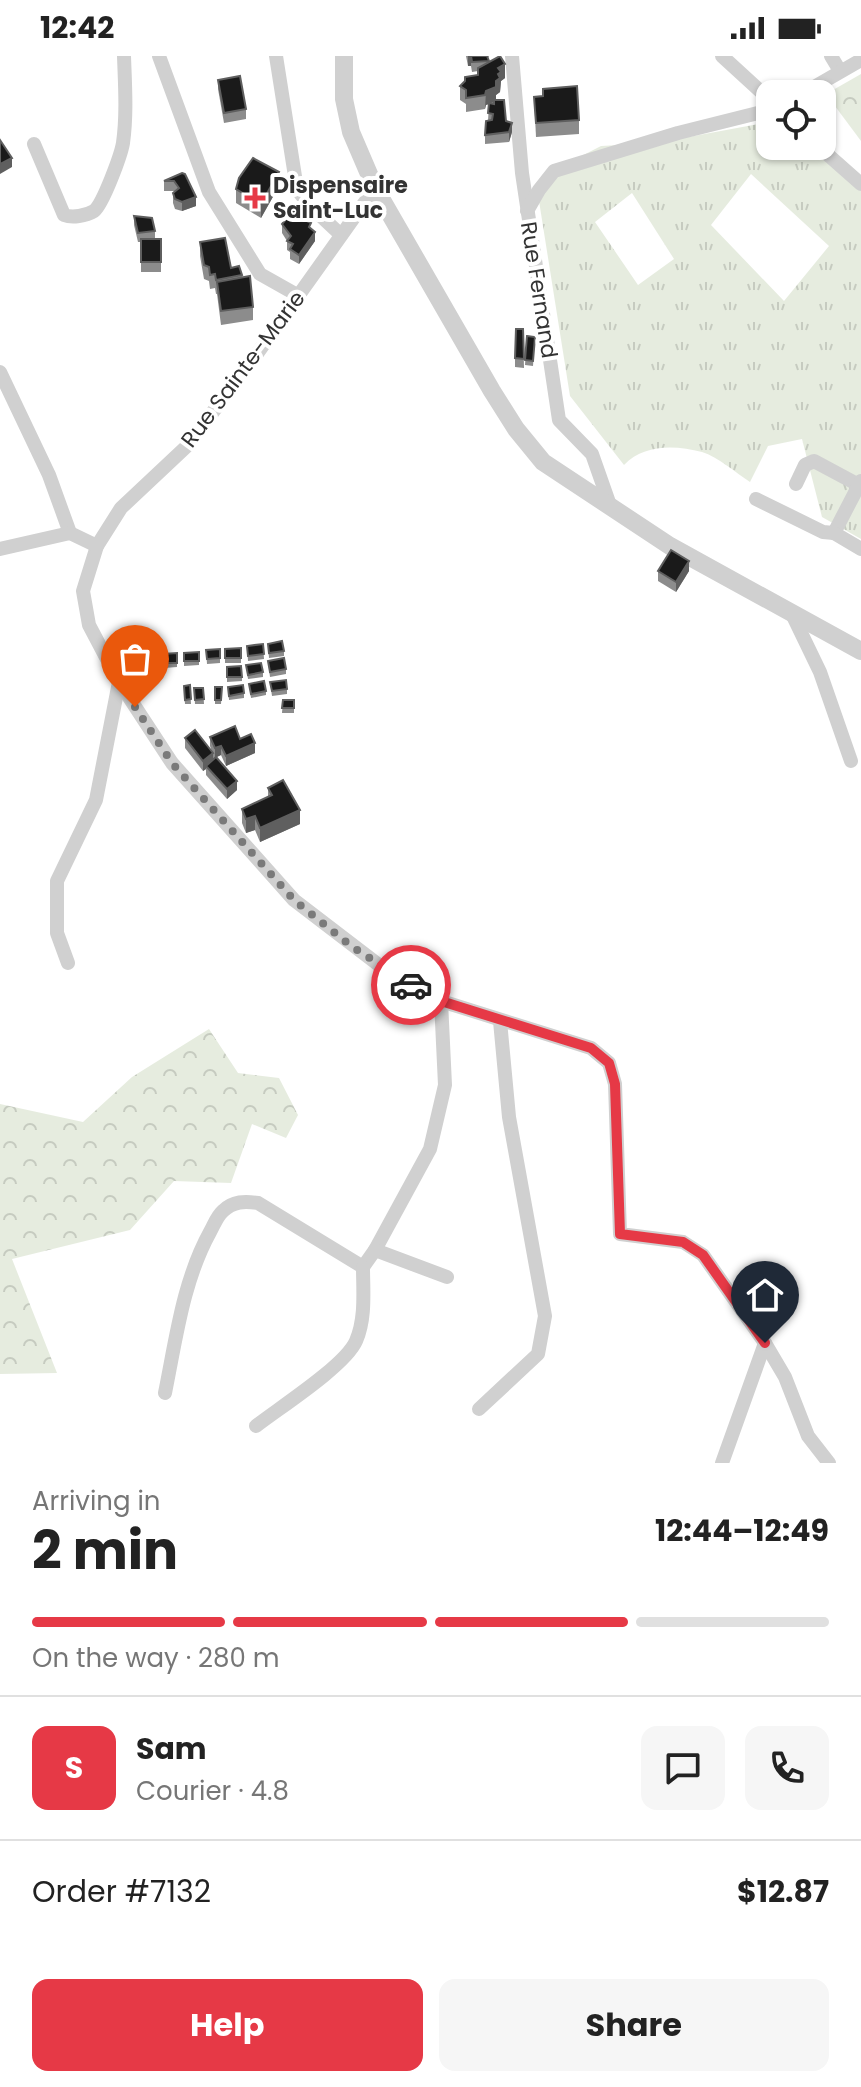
<!DOCTYPE html>
<html lang="en">
<head>
<meta charset="utf-8">
<style>
  body { margin:0; font-family:Poppins,sans-serif; background:#f6f6f6; color:#222; height:100vh; display:flex; flex-direction:column; font-size:30px; white-space:nowrap }
  * { box-sizing:border-box; margin:0 }
  p { font-size:26px; color:#767676 }
  .icon { flex:none; width:44px; height:44px; fill:none; stroke:currentColor; stroke-width:2; stroke-linecap:round; stroke-linejoin:round }
  .map { position:relative; height:1407px; overflow:hidden }
  .sheet { display:flex; flex-direction:column; background:#fff; flex:1 }
  .sheet>* { flex:none }
  .controls { position:absolute; left:756px; top:24px; display:grid; gap:16px }
  .controls a { display:grid; place-items:center; width:80px; height:80px; border-radius:16px; background:#fff; box-shadow:0 2px 6px #0004; font-size:40px }
  .pin { position:absolute; display:grid; place-items:center; width:68px; height:68px; color:#fff; margin:-82px -34px; border-radius:50% 50% 50% 0; rotate:-45deg; box-shadow:0 0 8px #0007 }
  .pin .icon { rotate:45deg }
  .courier { position:absolute; display:grid; place-items:center; width:80px; height:80px; margin:-40px; border:6px solid #e63946; border-radius:50%; background:#fff; color:#222; box-shadow:0 2px 10px #0007 }
  .headline em { font-style:normal; font-weight:700 }
  .headline div { display:flex; flex-direction:column-reverse }
  .headline { display:flex; align-items:center; justify-content:space-between; height:136px; padding:0 32px }
  h1 { font-size:52px; font-weight:700; line-height:60px }
  .bar { display:grid; grid-template-columns:repeat(4,1fr); gap:12px 8px; align-content:center; height:96px; padding:0 32px }
  .bar i { height:10px; border-radius:6px; background:#e0e0e0 }
  .bar .selected { background:#e63946 }
  .bar p { grid-column:span 4 }
  .line { display:flex; align-items:center; gap:20px; padding:0 32px; border-top:2px solid #e0e0e0 }
  .line div { flex:1 }
  .round { display:grid; place-items:center; flex:none; width:84px; height:84px; border-radius:16px; background:#f6f6f6 }
  .cta { display:flex; gap:16px; margin-top:auto; padding:16px 32px }
  .cta a { flex:1; height:92px; border-radius:16px; background:#e63946; color:#fff; font-size:32px; font-weight:700; line-height:92px; text-align:center }
  .cta a+a { background:#f6f6f6; color:#222 }
  .status { display:flex; justify-content:space-between; align-items:center; height:56px; padding:0 40px; background:#fff; direction:ltr }
  .status svg { height:22px; fill:currentColor }
  .map>svg:first-child { display:block }
</style>
</head>
<body>
<div class="status"><b>12:42</b><svg viewBox="0 0 49 12"><path d="M0 12V9h3v3zM5 12V6h3v6zM10 12V3h3v9zM15 12V0h3v12zM26 1h20v11H26zM47 4h2v5h-2z"/></svg></div>
<div class="map">
<svg width="861" height="1407" viewBox="0 0 861 1407">
  <defs>
    <pattern id="grass-tufts" width="24" height="20" patternUnits="userSpaceOnUse" patternTransform="scale(2)"><rect width="24" height="20" fill="#e6ecdf"/><path d="M3 7l-1-3M5 7V3M7 7l1-3M15 17l-1-3M17 17v-4M19 17l1-3" fill="none" stroke="#c6cbc0"/></pattern>
    <pattern id="forest-crowns" width="20" height="18" patternUnits="userSpaceOnUse" patternTransform="scale(2)"><rect width="20" height="18" fill="#e6ecdf"/><path d="M2 6a3 3 0 1 1 6 0M12 15a3 3 0 1 1 6 0" fill="none" stroke="#c6cbc0"/></pattern>
  </defs>
  <rect width="100%" height="100%" fill="#fff"/>
  <path fill="url(#grass-tufts)" fill-rule="evenodd" d="M 770,66 L 770,90 L 807,90 L 861,133 L 861,483 L 822,461 L 802,383 L 768,390 L 750,426 C 736,417 718,401 702,396 C 675,389 644,388 624,409 L 570,340 L 539,145 L 558,112 L 601,90 L 656,87 ZM 751,118 L 829,190 L 784,245 L 711,169 ZM 632,137 L 674,203 L 638,229 L 595,166 Z"/>
  <g fill="url(#forest-crowns)">
    <path d="M 861,18 L 861,85 L 826,38 Z"/>
    <path d="M 209,973 L 238,1017 L 279,1022 L 298,1059 L 286,1082 L 252,1068 L 231,1127 L 174,1125 L 130,1174 L 12,1203 L 57,1317 L 0,1318 L 0,1048 L 83,1066 L 132,1021 Z"/>
  </g>
  <g fill="none" stroke-linecap="round" stroke-linejoin="round">
    <g stroke="#d0d0d0" stroke-width="14">
      <path d="M 159,0 L 209,136 L 260,218 L 299,240"/>
      <path d="M 276,0 L 297,133 L 309,149 L 341,179"/>
      <path d="M 512,0 L 522,117 L 559,364 L 592,398 L 611,452"/>
      <path d="M 722,0 L 770,44"/>
      <path d="M 831,0 L 840,15"/>
      <path d="M 802,38 L 861,4"/>
      <path d="M 34,88 L 64,159 C 72,162 86,160 94,155 C 103,148 121,99 123,87 C 127,58 125,29 124,0"/>
      <path d="M 818,90 L 861,128"/>
      <path d="M 375,132 L 254,302 L 187,390 L 121,452 L 97,490 L 83,535 L 89,569 L 119,626 L 172,707 L 294,844 L 388,916 L 441,945 L 591,992 L 609,1007 L 615,1028 L 620,1178 L 683,1186 L 703,1199 L 765,1287 L 785,1321 L 808,1380 L 829,1407"/>
      <path d="M 527,155 L 539,134 L 554,115 L 678,77 L 770,54"/>
      <path d="M 0,316 L 49,419 L 70,477"/>
      <path d="M 796,428 L 805,409 L 814,405 L 859,429"/>
      <path d="M 756,443 L 823,476 L 834,477 L 861,425"/>
      <path d="M 834,477 L 861,493"/>
      <path d="M 0,493 L 70,477 L 97,490"/>
      <path d="M 792,558 L 820,616 L 851,705"/>
      <path d="M 68,907 L 57,877 L 57,825 L 96,744 L 119,626"/>
      <path d="M 441,945 L 445,1029 L 430,1093 L 375,1194 L 447,1221"/>
      <path d="M 165,1337 C 176,1283 183,1225 210,1176 C 214,1169 217,1160 223,1155 C 233,1145 245,1145 258,1147 L 363,1211 L 375,1194"/>
      <path d="M 479,1353 L 538,1298 L 545,1260 L 509,1061 L 500,965"/>
      <path d="M 256,1370 C 279,1352 345,1310 356,1285 C 366,1262 363,1235 363,1211"/>
      <path d="M 722,1407 L 765,1287"/>
    </g>
    <path stroke="#d0d0d0" stroke-width="18" d="M 344,0 L 344,43 L 351,76 L 375,132 L 492,335 L 516,373 L 543,406 L 670,490 L 861,595"/>
  </g>
  <g fill="#8c8c8c">
    <path d="M 466,0 L 489,0 L 488,2 L 489,6 L 505,22 L 501,25 L 500,36 L 496,39 L 496,44 L 512,76 L 509,86 L 485,88 L 485,79 L 488,65 L 489,48 L 486,49 L 485,53 L 466,56 L 466,48 L 460,44 L 460,30 L 478,19 L 478,15 L 472,16 L 471,10 L 468,10 Z"/>
    <path d="M 218,24 L 246,53 L 246,63 L 224,67 L 218,33 Z"/>
    <path d="M 543,40 L 579,64 L 579,78 L 536,81 L 534,41 Z"/>
    <path d="M 185,118 L 196,150 L 182,155 L 175,153 L 173,147 L 173,137 L 175,136 L 174,135 L 164,135 L 164,125 Z"/>
    <path d="M 279,130 L 261,162 L 236,147 L 236,133 Z"/>
    <path d="M 134,160 L 155,175 L 155,183 L 161,183 L 161,216 L 141,216 L 141,186 L 138,186 L 134,169 Z"/>
    <path d="M 305,164 L 311,173 L 315,185 L 299,208 L 290,203 L 290,196 L 287,194 L 287,185 L 282,177 L 282,168 Z"/>
    <path d="M 200,186 L 231,212 L 242,219 L 253,251 L 253,264 L 221,269 L 217,238 L 216,238 L 215,232 L 210,233 L 209,225 L 204,223 L 200,200 Z"/>
    <path d="M 523,273 L 524,312 L 515,311 L 515,302 Z"/>
    <path d="M 527,280 L 535,281 L 533,310 L 525,309 Z"/>
    <path d="M 658,515 L 689,515 L 676,536 L 658,525 Z"/>
    <path d="M 263,588 L 264,603 L 248,605 L 247,590 Z"/>
    <path d="M 268,588 L 284,595 L 284,600 L 269,602 Z"/>
    <path d="M 241,592 L 241,607 L 225,607 L 225,593 Z"/>
    <path d="M 220,593 L 220,607 L 207,608 L 206,594 Z"/>
    <path d="M 199,596 L 199,609 L 184,610 L 184,597 Z"/>
    <path d="M 177,597 L 177,611 L 164,612 L 163,598 Z"/>
    <path d="M 268,605 L 286,613 L 286,618 L 270,621 Z"/>
    <path d="M 246,609 L 263,616 L 263,621 L 248,623 Z"/>
    <path d="M 227,611 L 242,621 L 242,625 L 227,626 Z"/>
    <path d="M 270,626 L 287,633 L 287,638 L 272,640 Z"/>
    <path d="M 249,628 L 266,635 L 266,639 L 251,642 Z"/>
    <path d="M 190,629 L 191,648 L 185,648 L 184,630 Z"/>
    <path d="M 215,631 L 222,631 L 221,648 L 215,648 Z"/>
    <path d="M 228,631 L 244,637 L 244,642 L 229,644 Z"/>
    <path d="M 194,632 L 203,632 L 204,648 L 195,648 Z"/>
    <path d="M 283,644 L 294,644 L 294,657 L 282,657 Z"/>
    <path d="M 210,681 L 240,683 L 255,697 L 226,710 L 221,699 L 216,701 L 237,734 L 227,743 L 206,719 L 206,713 L 203,715 L 185,692 L 185,682 L 212,696 L 210,690 Z"/>
    <path d="M 268,732 L 300,768 L 260,786 L 255,774 L 246,777 L 242,767 L 242,753 L 268,741 Z"/>
  </g>
  <g fill="#5f5f5f">
    <path d="M 471,0 L 471,10 L 468,10 L 468,1 Z"/>
    <path d="M 505,8 L 505,22 L 501,25 L 500,36 L 496,39 L 496,45 L 486,49 L 485,53 L 486,35 L 498,12 Z"/>
    <path d="M 512,67 L 512,76 L 509,86 L 509,76 Z"/>
    <path d="M 12,102 L 12,111 L 0,118 L 0,108 Z"/>
    <path d="M 279,116 L 279,130 L 261,162 L 261,148 Z"/>
    <path d="M 196,141 L 196,150 L 182,155 L 182,146 Z"/>
    <path d="M 315,176 L 315,185 L 299,208 L 299,199 Z"/>
    <path d="M 689,505 L 689,515 L 676,536 L 676,526 Z"/>
    <path d="M 255,687 L 255,697 L 226,710 L 226,700 Z"/>
    <path d="M 221,690 L 221,699 L 215,702 L 215,692 Z"/>
    <path d="M 213,697 L 213,707 L 206,710 L 206,713 L 203,715 L 203,705 Z"/>
    <path d="M 237,725 L 237,734 L 227,743 L 227,733 Z"/>
    <path d="M 300,754 L 300,768 L 260,786 L 260,772 Z"/>
    <path d="M 255,760 L 255,774 L 246,777 L 246,763 Z"/>
  </g>
  <g fill="#1a1a1a" stroke="#5f5f5f" stroke-width="2">
    <path d="M 468,0 L 487,0 L 489,5 L 472,6 L 471,0 Z"/>
    <path d="M 500,0 L 505,8 L 498,12 L 501,16 L 498,18 L 500,22 L 496,25 L 496,31 L 486,35 L 485,39 L 466,42 L 466,34 L 460,30 L 465,25 L 465,21 L 478,19 L 478,12 Z"/>
    <path d="M 240,20 L 246,53 L 224,57 L 218,24 Z"/>
    <path d="M 577,30 L 579,64 L 536,67 L 534,41 L 543,40 L 543,33 Z"/>
    <path d="M 494,44 L 504,44 L 506,65 L 512,67 L 509,76 L 485,79 L 486,65 L 492,64 L 493,58 L 488,57 L 489,47 L 494,48 Z"/>
    <path d="M 0,84 L 12,102 L 0,108 Z"/>
    <path d="M 253,102 L 279,116 L 261,148 L 236,133 L 239,122 Z"/>
    <path d="M 182,117 L 185,118 L 196,141 L 182,146 L 175,143 L 173,137 L 179,132 L 174,125 L 164,125 Z"/>
    <path d="M 295,152 L 305,159 L 303,163 L 311,167 L 309,171 L 315,176 L 299,199 L 290,193 L 293,188 L 287,185 L 291,180 L 282,168 Z"/>
    <path d="M 134,160 L 152,162 L 155,175 L 138,177 Z"/>
    <path d="M 225,182 L 231,212 L 239,210 L 242,219 L 216,224 L 215,218 L 210,219 L 209,211 L 204,209 L 200,186 Z"/>
    <rect x="141" y="183" width="20" height="23"/>
    <path d="M 250,220 L 253,251 L 221,255 L 217,226 Z"/>
    <path d="M 516,273 L 523,273 L 524,303 L 515,302 Z"/>
    <path d="M 527,280 L 535,281 L 533,305 L 525,304 Z"/>
    <path d="M 671,494 L 689,505 L 676,526 L 658,515 Z"/>
    <path d="M 282,585 L 284,595 L 269,597 L 268,588 Z"/>
    <path d="M 263,588 L 264,598 L 248,600 L 247,590 Z"/>
    <path d="M 241,592 L 241,602 L 225,602 L 225,593 Z"/>
    <path d="M 220,593 L 220,602 L 207,603 L 206,594 Z"/>
    <path d="M 199,596 L 199,605 L 184,605 L 184,597 Z"/>
    <path d="M 177,597 L 177,607 L 164,607 L 163,598 Z"/>
    <path d="M 284,602 L 286,613 L 270,616 L 268,605 Z"/>
    <path d="M 261,607 L 263,616 L 248,619 L 246,609 Z"/>
    <path d="M 241,610 L 242,621 L 227,621 L 227,611 Z"/>
    <path d="M 286,624 L 287,633 L 272,635 L 270,626 Z"/>
    <path d="M 264,625 L 266,635 L 251,638 L 249,628 Z"/>
    <path d="M 190,629 L 191,643 L 185,644 L 184,630 Z"/>
    <path d="M 243,629 L 244,637 L 229,640 L 228,631 Z"/>
    <path d="M 215,631 L 222,631 L 221,644 L 215,644 Z"/>
    <path d="M 194,632 L 203,632 L 204,643 L 195,644 Z"/>
    <path d="M 283,644 L 294,644 L 294,652 L 282,652 Z"/>
    <path d="M 235,670 L 240,683 L 251,678 L 255,687 L 226,700 L 221,690 L 215,692 L 210,681 Z"/>
    <path d="M 195,674 L 213,697 L 203,705 L 185,682 Z"/>
    <path d="M 216,701 L 237,725 L 227,733 L 206,710 Z"/>
    <path d="M 283,724 L 300,754 L 260,772 L 255,760 L 246,763 L 242,753 L 272,739 L 268,732 Z"/>
  </g>
  <g fill="none" stroke-linecap="round" stroke-linejoin="round">
    <path stroke="#7a7a7a" stroke-width="8" stroke-dasharray="0 14.4" d="M 135,651 L 172,707 L 294,844 L 351,890 L 411,929"/>
    <path stroke="#e63946" stroke-width="10" d="M 411,929 L 441,945 L 591,992 L 609,1007 L 615,1028 L 620,1178 L 683,1186 L 703,1199 L 765,1287"/>
  </g>
  <path fill="#e63946" stroke="#fff" stroke-width="3" d="M251 130h8v8h8v8h-8v8h-8v-8h-8v-8h8z"/>
  <g text-anchor="middle" dominant-baseline="central" stroke-width="8" stroke-linejoin="round" paint-order="stroke">
    <g font-size="22" font-weight="bold" fill="#333" stroke="#fff" text-anchor="start">
      <text x="273" y="129">Dispensaire<tspan x="273" dy="25">Saint-Luc</tspan></text>
    </g>
    <g font-size="22" fill="#333" stroke="#fff">
      <text transform="translate(539 234) rotate(81)">Rue Fernand</text>
      <text transform="translate(243 313) rotate(-53)">Rue Sainte-Marie</text>
    </g>
  </g>
</svg>
<div class="controls">
<a><svg class="icon" aria-label="locate" viewBox="0 0 24 24"><circle cx="12" cy="12" r="6"/><path d="M12 2v4M12 18v4M2 12h4M18 12h4"/></svg></a>
</div>
<div class="pin" style="left:135px;top:651px;background:#ea580c"><svg class="icon" aria-label="bag" viewBox="0 0 24 24"><path d="M5 8h14l-1 12H6zM9 8a3 3 0 0 1 6 0"/></svg></div>
<div class="pin" style="left:765px;top:1287px;background:#1f2937"><svg class="icon" aria-label="home" viewBox="0 0 24 24"><path d="M3 11l9-7 9 7M6 9v11h12V9"/></svg></div>
<div class="courier" style="left:411px;top:929px"><svg class="icon" aria-label="car" viewBox="0 0 24 24"><path d="M5 17H2v-5l4-1 3-4h7l3 4 3 1v5h-3M9 17h6M6 11h13"/><circle cx="7" cy="17" r="2"/><circle cx="17" cy="17" r="2"/></svg></div>
</div>
<section class="sheet">
<div class="headline"><div><h1>2 min</h1><p>Arriving in</p></div><em>12:44–12:49</em></div>
<div class="bar"><i class="selected"></i><i class="selected"></i><i class="selected"></i><i></i><p>On the way · 280 m</p></div>
<div class="line" style="height:144px"><b class="round" style="background:#e63946;color:#fff">S</b><div><b>Sam</b><p>Courier · 4.8</p></div><a class="round"><svg class="icon" aria-label="chat" viewBox="0 0 24 24"><path d="M4 5h16v11H9l-5 4z"/></svg></a><a class="round"><svg class="icon" aria-label="phone" viewBox="0 0 24 24"><path d="M5 4h4l2 5-3 2q2 4 5 5l2-3 5 2v4C11 20 4 13 5 4z"/></svg></a></div>
<div class="line" style="height:104px"><div>Order #7132</div><b>$12.87</b></div>
<div class="cta"><a>Help</a><a>Share</a></div>
</section>
</body>
</html>
